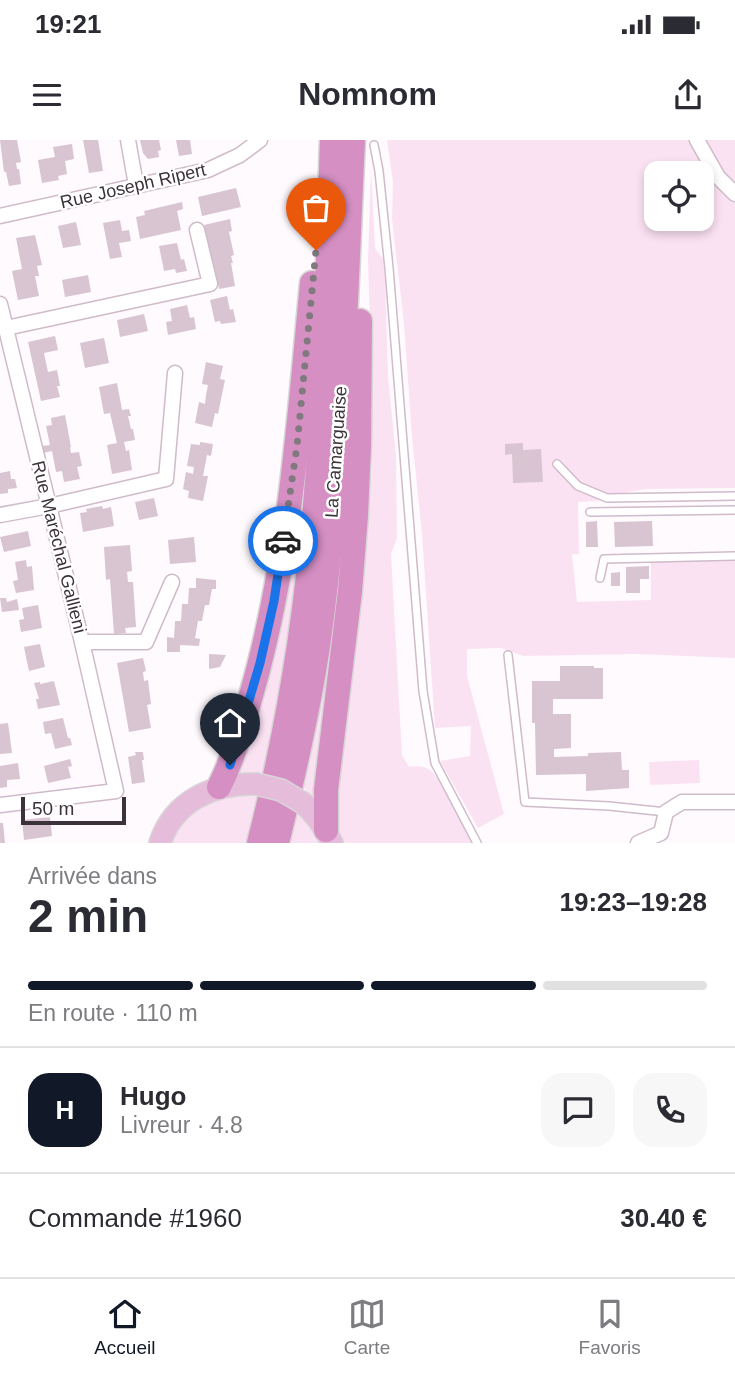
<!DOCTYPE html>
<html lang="fr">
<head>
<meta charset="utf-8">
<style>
  body { margin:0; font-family:Arial,sans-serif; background:#f7f7f7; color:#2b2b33; height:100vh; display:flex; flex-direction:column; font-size:26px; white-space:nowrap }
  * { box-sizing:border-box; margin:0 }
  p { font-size:23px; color:#7c7c81 }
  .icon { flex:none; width:38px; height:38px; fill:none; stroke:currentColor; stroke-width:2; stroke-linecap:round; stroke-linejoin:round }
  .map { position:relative; height:703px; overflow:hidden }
  .details { display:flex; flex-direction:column; background:#fff; flex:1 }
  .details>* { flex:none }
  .fabs { position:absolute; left:644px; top:21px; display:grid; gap:14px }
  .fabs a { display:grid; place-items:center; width:70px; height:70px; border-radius:14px; background:#fff; box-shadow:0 4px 10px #0003; font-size:35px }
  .scale { position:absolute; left:21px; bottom:18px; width:105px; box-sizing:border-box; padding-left:7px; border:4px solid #3b3339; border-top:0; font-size:19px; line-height:24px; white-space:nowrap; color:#3b3339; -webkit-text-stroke:5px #fff; paint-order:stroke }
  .pin { position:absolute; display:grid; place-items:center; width:60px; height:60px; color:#fff; margin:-72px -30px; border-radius:50% 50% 50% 0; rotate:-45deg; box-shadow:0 0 7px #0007 }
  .pin .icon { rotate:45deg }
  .courier { position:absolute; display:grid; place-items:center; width:70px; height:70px; margin:-35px; border:5px solid #1a73e8; border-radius:50%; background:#fff; color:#222; box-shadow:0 2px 9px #0007 }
  .head em { font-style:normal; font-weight:700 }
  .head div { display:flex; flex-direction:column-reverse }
  .head { display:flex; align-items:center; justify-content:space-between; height:119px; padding:0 28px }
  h1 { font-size:46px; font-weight:700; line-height:52px }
  .bar { display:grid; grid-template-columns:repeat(4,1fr); gap:10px 7px; align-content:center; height:84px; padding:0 28px }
  .bar i { height:9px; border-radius:5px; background:#e1e1e2 }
  .bar .current { background:#111827 }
  .bar p { grid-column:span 4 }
  .line { display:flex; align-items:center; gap:18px; padding:0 28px; border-top:2px solid #e1e1e2 }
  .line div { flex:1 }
  .round { display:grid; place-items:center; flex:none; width:74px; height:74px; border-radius:21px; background:#f7f7f7 }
  .status { display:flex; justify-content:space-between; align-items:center; height:49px; padding:0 35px; background:#fff; direction:ltr }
  .status svg { height:19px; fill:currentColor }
  header { display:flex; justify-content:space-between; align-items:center; height:91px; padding:0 28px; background:#fff; font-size:32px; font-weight:700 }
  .tab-bar { display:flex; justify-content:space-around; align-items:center; height:98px; border-top:2px solid #e1e1e2; background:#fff; font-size:19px; color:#7c7c81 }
  .tab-bar a { display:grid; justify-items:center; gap:4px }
  .tab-bar .current { color:#111827 }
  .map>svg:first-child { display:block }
</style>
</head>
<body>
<div class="status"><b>19:21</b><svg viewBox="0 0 49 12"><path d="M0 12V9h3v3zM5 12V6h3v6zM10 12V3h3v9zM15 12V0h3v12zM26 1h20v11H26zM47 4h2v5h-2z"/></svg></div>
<header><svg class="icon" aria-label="menu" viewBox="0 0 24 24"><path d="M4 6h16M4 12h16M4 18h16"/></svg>Nomnom<svg class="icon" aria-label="share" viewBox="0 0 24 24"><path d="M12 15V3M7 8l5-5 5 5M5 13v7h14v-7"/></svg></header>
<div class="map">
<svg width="735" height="703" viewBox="0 0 735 703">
  <rect width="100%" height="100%" fill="#fffafd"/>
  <g fill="#fbe2f3" fill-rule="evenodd">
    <path d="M 387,0 L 690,0 C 702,25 716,43 735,63 L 735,348 L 647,349 L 609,355 L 598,361 L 578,362 L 579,414 L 572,414 L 577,462 L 651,460 L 651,420 L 735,419 L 735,518 L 637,514 L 523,516 L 501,508 L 467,509 L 467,536 L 504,674 L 478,688 L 440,621 L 470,616 L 471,586 L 435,588 L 422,394 L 412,297 L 404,184 L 392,79 L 393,42 ZM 656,33 L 702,33 L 702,79 L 656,79 Z"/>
    <path d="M 705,0 L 735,0 L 735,45 L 717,27 Z"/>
    <path d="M 371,28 L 375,108 L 383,119 L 385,139 L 388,237 L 396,315 L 397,398 L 391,414 L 402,615 L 409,627 C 416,626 423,625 430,630 C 441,638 466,688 472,703 L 345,703 L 340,698 L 335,685 L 337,628 L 365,427 L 372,327 L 372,256 L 368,119 Z"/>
    <path d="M 308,298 L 298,440 L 284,533 L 264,632 L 237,635 Z"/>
    <path d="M 353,341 L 315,661 L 303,647 Z"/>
    <path d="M 699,620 L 700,643 L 650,645 L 649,622 Z"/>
    <path d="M 239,655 L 258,656 L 246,703 L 172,703 C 187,671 206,662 239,655 Z"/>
    <path d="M 296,673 L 305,679 L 321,703 L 288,703 Z"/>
  </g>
  <g fill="#d9c4d2">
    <path d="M 0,0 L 17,0 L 21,22 L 16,23 L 17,29 L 19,29 L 21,44 L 9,46 L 6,32 L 4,32 Z"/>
    <path d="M 83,0 L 98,0 L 103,31 L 89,33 Z"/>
    <path d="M 140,0 L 159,0 L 161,10 L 158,11 L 159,17 L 148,19 L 143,13 Z"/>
    <path d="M 176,0 L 190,0 L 192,14 L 179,16 Z"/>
    <path d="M 72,4 L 74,19 L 65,21 L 67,34 L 58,36 L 59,40 L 42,43 L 38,20 L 55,17 L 53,7 Z"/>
    <path d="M 236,48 L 241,67 L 202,76 L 198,57 Z"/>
    <path d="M 182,62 L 183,69 L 177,71 L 181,90 L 140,99 L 136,77 L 145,75 L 144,71 Z"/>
    <path d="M 230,79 L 232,91 L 229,92 L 234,115 L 231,116 L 233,123 L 231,123 L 235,146 L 219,149 L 216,135 L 214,135 L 210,110 L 207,111 L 204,97 L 207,97 L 204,85 Z"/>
    <path d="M 120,80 L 122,91 L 129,90 L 131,101 L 119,103 L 122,117 L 110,119 L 103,83 Z"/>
    <path d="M 76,82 L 81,105 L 63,108 L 58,86 Z"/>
    <path d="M 35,95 L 42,125 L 37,126 L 39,136 L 35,136 L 39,156 L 18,160 L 12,131 L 22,129 L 16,98 Z"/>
    <path d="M 177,103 L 181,120 L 184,119 L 187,131 L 176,133 L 175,129 L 164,131 L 159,106 Z"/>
    <path d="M 88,135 L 91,152 L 65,157 L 62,140 Z"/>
    <path d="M 227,156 L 230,170 L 233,169 L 236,182 L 221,184 L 220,181 L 215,182 L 210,160 Z"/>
    <path d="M 187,165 L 190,178 L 194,177 L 196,189 L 168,195 L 166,182 L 172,181 L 170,169 Z"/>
    <path d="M 144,174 L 148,191 L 120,197 L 117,180 Z"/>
    <path d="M 55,196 L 58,210 L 44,213 L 48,232 L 57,230 L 60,246 L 57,246 L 60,257 L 41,261 L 28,202 Z"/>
    <path d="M 104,198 L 109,223 L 85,228 L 80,203 Z"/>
    <path d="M 206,222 L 223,226 L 220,239 L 225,240 L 218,274 L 215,273 L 212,287 L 195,283 L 199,262 L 205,264 L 206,255 L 208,245 L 202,244 Z"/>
    <path d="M 117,243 L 122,270 L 129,269 L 131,276 L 128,276 L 131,289 L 133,289 L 135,300 L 124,302 L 126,311 L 129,310 L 132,330 L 112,334 L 107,305 L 117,303 L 110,273 L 104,274 L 99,247 Z"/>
    <path d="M 65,275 L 71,307 L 70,307 L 71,313 L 79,312 L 82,326 L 77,327 L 80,339 L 64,342 L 62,331 L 56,332 L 52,311 L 43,313 L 42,306 L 50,305 L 46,286 L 52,285 L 51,278 Z"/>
    <path d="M 200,302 L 213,304 L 211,316 L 207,315 L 203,336 L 208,336 L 203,361 L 188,358 L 189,351 L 183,349 L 186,332 L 193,334 L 194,327 L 187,326 L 191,304 L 200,305 Z"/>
    <path d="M 523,303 L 523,310 L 541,309 L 543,342 L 513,343 L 512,314 L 505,315 L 505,304 Z"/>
    <path d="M 10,331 L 11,339 L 15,339 L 17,348 L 8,349 L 8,353 L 0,354 L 0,333 Z"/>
    <path d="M 154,358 L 158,376 L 139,380 L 135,362 Z"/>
    <path d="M 102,366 L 103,369 L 111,367 L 114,386 L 83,392 L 80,373 L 87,372 L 86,369 Z"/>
    <path d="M 597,381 L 598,407 L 586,407 L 586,382 Z"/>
    <path d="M 652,381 L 653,406 L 615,407 L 614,382 Z"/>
    <path d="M 28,391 L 31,406 L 4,412 L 0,397 Z"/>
    <path d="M 194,397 L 196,422 L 170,424 L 168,400 Z"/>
    <path d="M 130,405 L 132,431 L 127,432 L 128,442 L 133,442 L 136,487 L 125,488 L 126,493 L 114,494 L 110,439 L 106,440 L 104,407 Z"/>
    <path d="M 26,420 L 27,427 L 32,426 L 34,450 L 16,453 L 13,441 L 18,440 L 15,422 Z"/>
    <path d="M 649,426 L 649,439 L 640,439 L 640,453 L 626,453 L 626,427 Z"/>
    <path d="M 620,432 L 620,446 L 611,446 L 611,433 Z"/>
    <path d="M 196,438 L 216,440 L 216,449 L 212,449 L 209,465 L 205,465 L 202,481 L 198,481 L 195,498 L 200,499 L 199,506 L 180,505 L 180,512 L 167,512 L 167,497 L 174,498 L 175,481 L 181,481 L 182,464 L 188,464 L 189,448 L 196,448 Z"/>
    <path d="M 0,458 L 6,458 L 7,462 L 17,459 L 19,470 L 2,472 Z"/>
    <path d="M 38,465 L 42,488 L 21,492 L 19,480 L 24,479 L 22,468 Z"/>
    <path d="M 40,504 L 45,527 L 29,531 L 24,507 Z"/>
    <path d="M 209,514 L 226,515 L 220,527 L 209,529 Z"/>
    <path d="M 143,518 L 146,531 L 143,532 L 144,541 L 148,540 L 151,564 L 147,565 L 151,588 L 129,592 L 117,523 Z"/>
    <path d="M 560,526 L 594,526 L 594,528 L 603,528 L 603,559 L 553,559 L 553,574 L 571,574 L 571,608 L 554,609 L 554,617 L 588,616 L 588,613 L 621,612 L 622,630 L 629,630 L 629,648 L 586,651 L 586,634 L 536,635 L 535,583 L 532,583 L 532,541 L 560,541 Z"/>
    <path d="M 54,541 L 60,565 L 38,569 L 36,559 L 39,559 L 34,543 L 40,542 L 40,544 Z"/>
    <path d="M 63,578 L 68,598 L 70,598 L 72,605 L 55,609 L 51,593 L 45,594 L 43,582 Z"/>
    <path d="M 8,583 L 12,613 L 0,614 L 0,584 Z"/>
    <path d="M 135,612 L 143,612 L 144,620 L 142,620 L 145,642 L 132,644 L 128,617 L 136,615 Z"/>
    <path d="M 70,619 L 72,626 L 68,627 L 71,638 L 48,643 L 44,626 Z"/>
    <path d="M 18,623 L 20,639 L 7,640 L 7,647 L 0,648 L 0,626 Z"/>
    <path d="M 50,677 L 52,696 L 24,700 L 22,680 Z"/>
    <path d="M 0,683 L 3,683 L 5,703 L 0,703 Z"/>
  </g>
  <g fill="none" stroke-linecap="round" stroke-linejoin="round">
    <g stroke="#cfbbc9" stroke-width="10">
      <g id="lane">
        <path d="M 374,5 L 379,31 L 389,128 L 423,551 L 435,623 L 477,703"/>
        <path d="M 557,324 L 578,346 L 607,358 L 735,356"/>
        <path d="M 590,372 L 735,370"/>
        <path d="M 600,438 L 604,419 L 735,416"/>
        <path d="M 508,515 L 525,662 L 609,666 L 666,672"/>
      </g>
    </g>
    <g stroke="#cfbbc9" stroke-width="17">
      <g id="street">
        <path d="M 128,0 L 136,45"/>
        <path d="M 697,0 L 718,37 L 735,54"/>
        <path d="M 0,76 L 208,30 L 240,15 L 260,0"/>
        <path d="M 0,164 L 82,502 L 116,651 L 0,665"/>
        <path d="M 6,188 L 210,144 L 197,90"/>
        <path d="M 0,375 L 49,366 L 166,339 L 175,233"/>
        <path d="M 82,502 L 146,502 L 172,442"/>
        <path d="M 638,703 L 661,693 L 666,672 L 682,662 L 735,662"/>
      </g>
    </g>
    <g stroke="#d8d6d7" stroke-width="24">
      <g id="primary">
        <path d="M 303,663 C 316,675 325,687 332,703"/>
        <path d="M 160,703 C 174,660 214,643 256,644"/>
      </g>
    </g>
    <g stroke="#d8d6d7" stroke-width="27">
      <g id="highway">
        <path d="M 219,647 C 234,617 243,584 252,552 C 290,419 299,280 312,143"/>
        <path d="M 326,690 L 326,650 L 350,451 L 356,375 L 359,306 L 360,181"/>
        <path d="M 259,703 C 276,637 289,571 299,505 C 324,338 326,168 332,0"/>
        <path d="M 277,703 C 293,638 308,573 318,506 C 342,339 345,169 353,0"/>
      </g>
    </g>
    <use href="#lane" stroke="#fff" stroke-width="7"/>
    <use href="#street" stroke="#fff" stroke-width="14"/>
    <use href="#primary" stroke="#e6bcdb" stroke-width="21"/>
    <use href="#highway" stroke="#d58fc3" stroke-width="24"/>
    <g stroke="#d8d6d7" stroke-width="24" stroke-linecap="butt">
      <path id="primary-bridge" d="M 256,644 L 281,650 L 303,663"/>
    </g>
    <use href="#primary-bridge" stroke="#e6bcdb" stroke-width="21"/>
  </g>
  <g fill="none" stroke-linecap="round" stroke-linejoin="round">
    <path stroke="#80797e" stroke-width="7" stroke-dasharray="0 12.6" d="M 283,401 L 297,306 L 316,110"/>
    <path stroke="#1a73e8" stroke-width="9" d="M 230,625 L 260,523 L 274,461 L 283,401"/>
  </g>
  <g text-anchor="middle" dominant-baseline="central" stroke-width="5" stroke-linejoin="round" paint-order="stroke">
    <g font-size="18" fill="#3b3339" stroke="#fff">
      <text transform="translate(133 46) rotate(-13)">Rue Joseph Ripert</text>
      <text transform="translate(336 312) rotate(-86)">La Camarguaise</text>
      <text transform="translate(59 407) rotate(76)">Rue Maréchal Gallieni</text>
    </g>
  </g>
</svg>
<div class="fabs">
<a><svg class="icon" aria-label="locate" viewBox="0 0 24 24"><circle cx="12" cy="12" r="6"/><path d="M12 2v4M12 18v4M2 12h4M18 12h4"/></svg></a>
</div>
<div class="scale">50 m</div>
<div class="pin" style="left:316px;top:110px;background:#ea580c"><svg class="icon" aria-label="bag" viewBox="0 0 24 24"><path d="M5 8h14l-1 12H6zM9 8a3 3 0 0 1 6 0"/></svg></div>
<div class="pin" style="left:230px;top:625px;background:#1f2937"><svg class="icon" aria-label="home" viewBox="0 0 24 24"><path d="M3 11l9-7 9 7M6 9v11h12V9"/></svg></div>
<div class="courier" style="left:283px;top:401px"><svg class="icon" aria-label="car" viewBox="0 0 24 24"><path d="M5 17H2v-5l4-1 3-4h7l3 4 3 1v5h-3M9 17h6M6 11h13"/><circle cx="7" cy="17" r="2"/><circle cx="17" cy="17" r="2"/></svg></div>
</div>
<section class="details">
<div class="head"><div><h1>2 min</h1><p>Arrivée dans</p></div><em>19:23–19:28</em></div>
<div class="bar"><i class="current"></i><i class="current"></i><i class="current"></i><i></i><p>En route · 110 m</p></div>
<div class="line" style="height:126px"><b class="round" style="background:#111827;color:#fff">H</b><div><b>Hugo</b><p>Livreur · 4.8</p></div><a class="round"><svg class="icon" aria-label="chat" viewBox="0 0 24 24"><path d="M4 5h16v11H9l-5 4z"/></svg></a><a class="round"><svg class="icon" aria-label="phone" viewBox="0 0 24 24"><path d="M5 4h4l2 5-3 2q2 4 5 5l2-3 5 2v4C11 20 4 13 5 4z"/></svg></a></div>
<div class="line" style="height:91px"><div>Commande #1960</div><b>30.40 €</b></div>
</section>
<nav class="tab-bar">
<a class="current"><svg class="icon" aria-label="home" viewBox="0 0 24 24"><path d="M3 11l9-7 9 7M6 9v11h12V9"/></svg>Accueil</a>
<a><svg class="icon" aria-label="map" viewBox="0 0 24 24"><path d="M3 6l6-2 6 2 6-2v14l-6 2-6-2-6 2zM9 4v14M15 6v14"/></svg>Carte</a>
<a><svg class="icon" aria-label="saved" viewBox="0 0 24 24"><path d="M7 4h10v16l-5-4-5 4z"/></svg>Favoris</a>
</nav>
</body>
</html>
